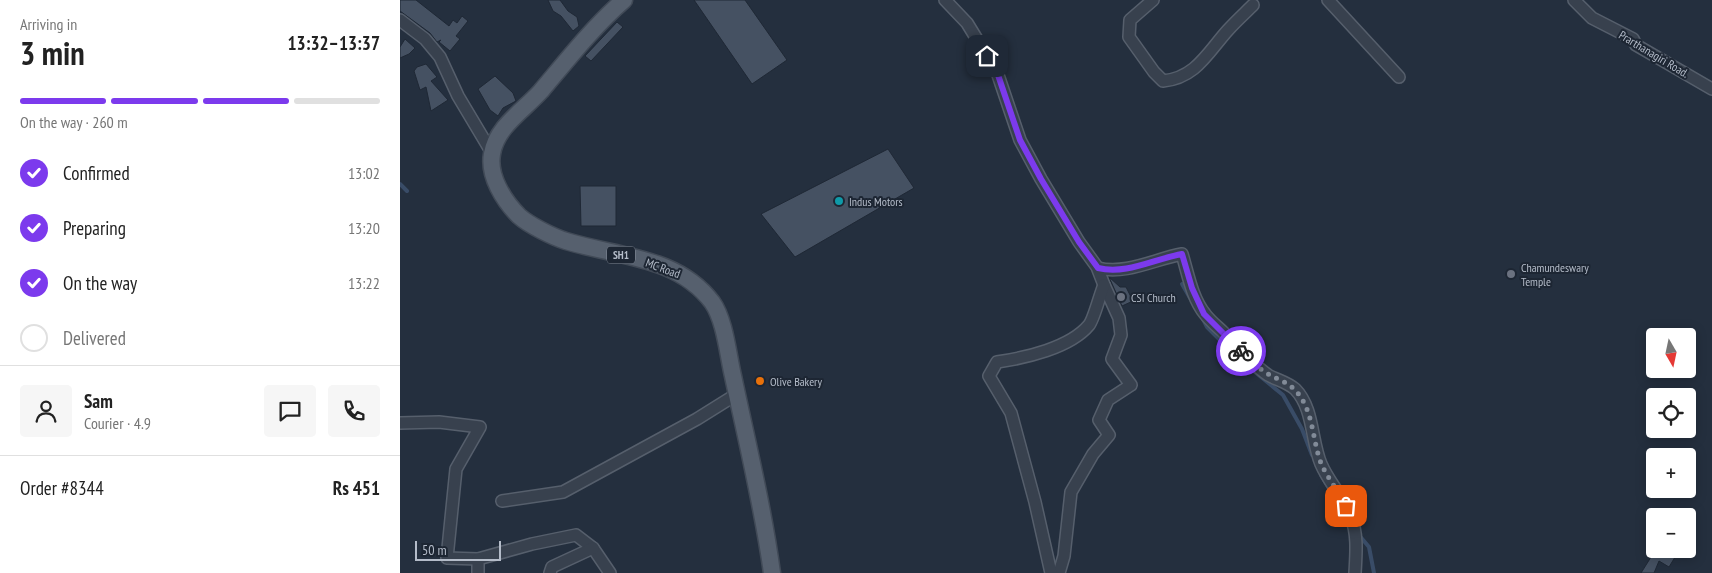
<!DOCTYPE html>
<html lang="en">
<head>
<meta charset="utf-8">
<style>
  body { margin:0; font-family:"PT Sans Narrow",sans-serif; background:#f6f6f6; color:#222; height:100vh; display:flex; flex-direction:column; font-size:19px; white-space:nowrap }
  * { box-sizing:border-box; margin:0 }
  p { font-size:16px; color:#767676 }
  .icon { flex:none; width:28px; height:28px; fill:none; stroke:currentColor; stroke-width:2; stroke-linecap:round; stroke-linejoin:round }
  .map { position:relative; flex:1; overflow:hidden }
  .panel { display:flex; flex-direction:column; background:#fff; width:400px }
  .panel>* { flex:none }
  .needle { width:32px; rotate:171deg }
  .buttons { position:absolute; left:1246px; top:328px; display:grid; gap:10px }
  .buttons a { display:grid; place-items:center; width:50px; height:50px; border-radius:5px; background:#fff; box-shadow:0 2px 12px #0003; font-size:25px }
  .scale { position:absolute; left:15px; bottom:12px; width:86px; box-sizing:border-box; padding-left:5px; border:2px solid #b4bcc9; border-top:0; font-size:14px; line-height:18px; white-space:nowrap; color:#b4bcc9; -webkit-text-stroke:4px #1d2633; paint-order:stroke }
  .pin { position:absolute; display:grid; place-items:center; width:42px; height:42px; color:#fff; margin:-21px; border-radius:10px; box-shadow:0 2px 8px #0006 }
  .courier { position:absolute; display:grid; place-items:center; width:50px; height:50px; margin:-25px; border:4px solid #7c3aed; border-radius:50%; background:#fff; color:#222; box-shadow:0 1px 6px #0007 }
  .overview em { font-style:normal; font-weight:700 }
  .overview div { display:flex; flex-direction:column-reverse }
  .overview { display:flex; align-items:center; justify-content:space-between; height:85px; padding:0 20px }
  h1 { font-size:32px; font-weight:700; line-height:38px }
  .bar { display:grid; grid-template-columns:repeat(4,1fr); gap:8px 5px; align-content:center; height:60px; padding:0 20px }
  .bar i { height:6px; border-radius:4px; background:#e0e0e0 }
  .bar .selected { background:#7c3aed }
  .bar p { grid-column:span 4 }
  .line { display:flex; align-items:center; gap:12px; padding:0 20px; border-top:1px solid #e0e0e0 }
  .line div { flex:1 }
  .round { display:grid; place-items:center; flex:none; width:52px; height:52px; border-radius:5px; background:#f6f6f6 }
  ol { padding:0 20px; list-style:none }
  li { display:flex; align-items:center; gap:15px; height:55px }
  li p { margin-inline-start:auto }
  li .icon { padding:5px; border-radius:50%; background:#7c3aed; color:#fff; stroke-width:4 }
  li:last-child { color:#767676 }
  li i { width:28px; height:28px; border:2px solid #e0e0e0; border-radius:50% }
  main { display:flex; flex:1; min-height:0 }
  .map>svg:first-child { display:block }
</style>
</head>
<body>
<main>
<section class="panel">
<div class="overview"><div><h1>3 min</h1><p>Arriving in</p></div><em>13:32–13:37</em></div>
<div class="bar"><i class="selected"></i><i class="selected"></i><i class="selected"></i><i></i><p>On the way · 260 m</p></div>
<ol>
<li><svg class="icon" aria-label="check" viewBox="0 0 24 24"><path d="M5 12l5 5 9-10"/></svg>Confirmed<p>13:02</p></li>
<li><svg class="icon" aria-label="check" viewBox="0 0 24 24"><path d="M5 12l5 5 9-10"/></svg>Preparing<p>13:20</p></li>
<li><svg class="icon" aria-label="check" viewBox="0 0 24 24"><path d="M5 12l5 5 9-10"/></svg>On the way<p>13:22</p></li>
<li><i></i>Delivered</li>
</ol>
<div class="line" style="height:90px"><a class="round"><svg class="icon" aria-label="person" viewBox="0 0 24 24"><circle cx="12" cy="8" r="4"/><path d="M4 21q1-7 8-7t8 7"/></svg></a><div><b>Sam</b><p>Courier · 4.9</p></div><a class="round"><svg class="icon" aria-label="chat" viewBox="0 0 24 24"><path d="M4 5h16v11H9l-5 4z"/></svg></a><a class="round"><svg class="icon" aria-label="phone" viewBox="0 0 24 24"><path d="M5 4h4l2 5-3 2q2 4 5 5l2-3 5 2v4C11 20 4 13 5 4z"/></svg></a></div>
<div class="line" style="height:65px"><div>Order #8344</div><b>Rs 451</b></div>
</section>
<div class="map">
<svg width="1312" height="573" viewBox="0 0 1312 573">
  <rect width="100%" height="100%" fill="#242f3e"/>
  <g fill="none" stroke-linecap="round" stroke-linejoin="round">
    <g stroke="#394c67" stroke-width="4">
      <path d="M 0,184 L 7,191"/>
      <path d="M 782,284 L 790,298"/>
      <path d="M 803,319 L 807,327 L 839,359 L 883,395 L 902,429 L 912,455"/>
      <path d="M 921,475 L 944,514"/>
      <path d="M 958,534 L 969,547 L 974,573"/>
    </g>
  </g>
  <g fill="#455162" stroke="#1f2835">
    <path d="M 0,0 L 16,0 L 49,26 L 53,20 L 57,23 L 62,16 L 68,21 L 56,36 L 60,39 L 50,51 L 39,42 L 41,40 L 37,42 L 30,33 L 0,11 Z"/>
    <path d="M 148,0 L 160,0 L 168,11 L 177,17 L 179,26 L 173,31 L 161,16 L 153,11 Z"/>
    <path d="M 294,0 L 345,0 L 387,60 L 352,84 Z"/>
    <path d="M 217,22 L 223,27 L 191,61 L 185,56 Z"/>
    <path d="M 5,39 L 15,48 L 9,54 L 0,58 L 0,47 Z"/>
    <path d="M 26,64 L 37,77 L 31,81 L 48,100 L 31,111 L 26,87 L 20,90 L 14,71 L 17,67 Z"/>
    <path d="M 95,76 L 113,93 L 116,101 L 103,108 L 98,116 L 90,110 L 78,89 Z"/>
    <path d="M 488,149 L 514,188 L 395,257 L 361,214 Z"/>
    <path d="M 180,186 L 216,186 L 216,226 L 181,226 Z"/>
    <path d="M 709,277 L 720,287 L 726,287 L 733,301 L 722,306 Z"/>
    <path d="M 1256,549 L 1280,549 L 1269,567 L 1259,561 L 1254,573 L 1241,573 Z"/>
  </g>
  <g fill="none" stroke-linecap="round" stroke-linejoin="round">
    <g stroke="#565f6c" stroke-width="14">
      <g id="street">
        <path d="M 545,0 L 567,23 L 597,72 L 620,140 L 641,179 L 679,242 L 697,267 L 704,285 L 719,318 L 721,335 L 712,359 L 731,385 L 708,400 L 699,420 L 709,435 L 693,454 L 671,492 L 664,556 L 659,573"/>
        <path d="M 753,0 L 730,20 L 729,37 L 754,72 L 763,81 C 796,78 808,52 828,30 C 836,21 845,13 853,5"/>
        <path d="M 928,0 L 999,77"/>
        <path d="M 1174,0 L 1192,18 L 1233,39 L 1236,45 L 1312,89"/>
        <path d="M 0,20 L 25,39 L 40,57 L 58,96 L 92,153"/>
        <path d="M 698,268 C 726,275 755,259 782,254 C 788,274 792,298 805,314 C 810,321 818,327 824,333 C 837,347 852,364 868,375 C 877,380 887,382 895,389 C 914,408 911,441 921,464 C 929,483 944,497 951,517 C 958,535 956,554 955,573"/>
        <path d="M 0,423 L 39,422 L 80,427 L 56,469 L 47,558 L 78,559 L 132,544 L 176,535 L 193,548 L 210,573"/>
        <path d="M 102,501 L 163,492 L 297,419 L 337,394"/>
        <path d="M 78,573 L 78,559"/>
        <path d="M 150,573 L 152,567 L 193,548"/>
        <path d="M 651,573 L 635,502 L 611,413 L 589,376 L 597,362 C 625,358 670,348 689,325 C 694,319 700,294 704,285"/>
      </g>
    </g>
    <g stroke="#414a57" stroke-width="19">
      <path id="primary" d="M 224,0 C 193,27 168,59 141,91 C 124,110 96,127 92,154 C 88,176 104,201 119,216 C 129,225 153,237 166,241 C 218,257 277,256 312,302 C 325,320 328,355 333,376 C 347,442 363,507 372,573"/>
    </g>
    <use href="#street" stroke="#38414e" stroke-width="11"/>
    <use href="#primary" stroke="#56606e" stroke-width="16"/>
  </g>
  <g fill="none" stroke-linecap="round" stroke-linejoin="round">
    <path stroke="#828b98" stroke-width="5" stroke-dasharray="0 9" d="M 841,351 C 850,359 860,370 870,375 C 879,380 889,383 896,391 C 914,411 912,440 921,463 C 927,478 939,491 946,506"/>
    <path stroke="#7c3aed" stroke-width="6" d="M 587,56 L 597,72 L 620,140 L 641,179 L 679,242 L 698,268 C 726,275 754,259 782,254 L 792,288 L 804,314 L 841,351"/>
  </g>
  <circle fill="#0f9aa8" stroke="#1d2633" stroke-width="2" cx="439" cy="201" r="5"/>
  <g fill="#6b7280" stroke="#1d2633" stroke-width="2">
    <circle cx="1111" cy="274" r="5"/>
    <circle cx="721" cy="297" r="5"/>
  </g>
  <circle fill="#e8710a" stroke="#1d2633" stroke-width="2" cx="360" cy="381" r="5"/>
  <g text-anchor="middle" dominant-baseline="central" stroke-width="4" stroke-linejoin="round" paint-order="stroke">
    <rect fill="#1d2633" stroke="#878f9c" stroke-width="1" x="207" y="246.5" width="28" height="17" rx="4"/>
    <g font-size="11" font-weight="bold" fill="#b4bcc9">
      <text x="221" y="255">SH1</text>
    </g>
    <g font-size="12" fill="#b4bcc9" stroke="#1d2633">
      <text transform="translate(1254 54) rotate(31)">Prarthanagiri Road.</text>
      <text transform="translate(263 268) rotate(20)">MC Road</text>
    </g>
    <g font-size="12" fill="#b4bcc9" stroke="#1d2633" text-anchor="start">
      <text x="449" y="201">Indus Motors</text>
      <text x="1121" y="267">Chamundeswary<tspan x="1121" dy="14">Temple</tspan></text>
      <text x="731" y="297">CSI Church</text>
      <text x="370" y="381">Olive Bakery</text>
    </g>
  </g>
</svg>
<div class="buttons">
<a><svg class="needle" viewBox="-14 -14 28 28"><path d="M0-13l5 13h-10z" fill="#e53935"/><path d="M0 13l5-13h-10z" fill="#767676"/></svg></a>
<a><svg class="icon" aria-label="locate" viewBox="0 0 24 24"><circle cx="12" cy="12" r="6"/><path d="M12 2v4M12 18v4M2 12h4M18 12h4"/></svg></a>
<a>+</a>
<a>−</a>
</div>
<div class="scale">50 m</div>
<div class="pin" style="left:946px;top:506px;background:#ea580c"><svg class="icon" aria-label="bag" viewBox="0 0 24 24"><path d="M5 8h14l-1 12H6zM9 8a3 3 0 0 1 6 0"/></svg></div>
<div class="pin" style="left:587px;top:56px;background:#1f2937"><svg class="icon" aria-label="home" viewBox="0 0 24 24"><path d="M3 11l9-7 9 7M6 9v11h12V9"/></svg></div>
<div class="courier" style="left:841px;top:351px"><svg class="icon" aria-label="bike" viewBox="0 0 24 24"><circle cx="6" cy="16" r="4"/><circle cx="18" cy="16" r="4"/><path d="M6 16l4-8h5l3 8M10 8l3 8H6M13 5h3"/></svg></div>
</div>
</main>
</body>
</html>
